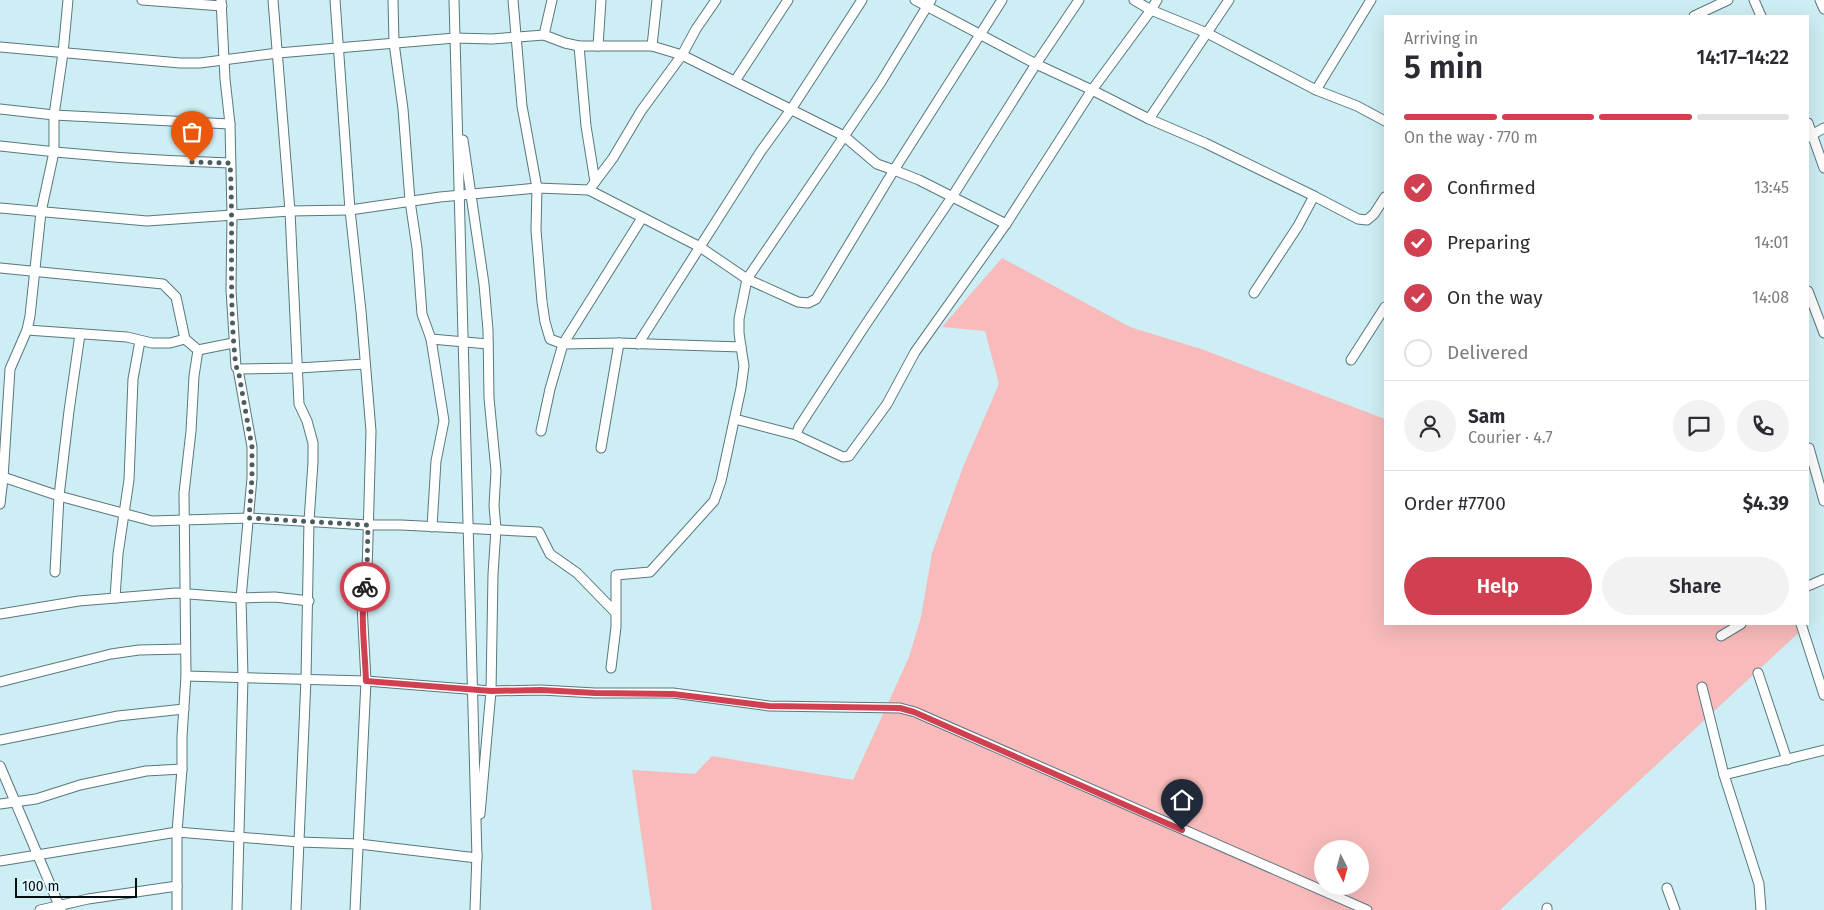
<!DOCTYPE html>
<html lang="en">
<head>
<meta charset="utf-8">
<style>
  body { margin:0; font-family:"Fira Sans",sans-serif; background:#f2f2f3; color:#2b2b33; height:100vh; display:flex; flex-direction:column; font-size:19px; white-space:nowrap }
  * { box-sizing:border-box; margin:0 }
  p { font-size:16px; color:#7c7c81 }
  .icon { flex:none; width:28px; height:28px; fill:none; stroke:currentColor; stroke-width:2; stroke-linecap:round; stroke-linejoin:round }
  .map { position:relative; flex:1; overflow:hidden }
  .panel { position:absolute; left:1384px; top:15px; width:425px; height:610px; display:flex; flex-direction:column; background:#fff; border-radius:0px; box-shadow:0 5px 20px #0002 }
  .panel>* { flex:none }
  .needle { width:32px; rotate:174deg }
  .buttons { position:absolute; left:1314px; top:840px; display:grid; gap:10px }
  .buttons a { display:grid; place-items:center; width:55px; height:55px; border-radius:50%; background:#fff; box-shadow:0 5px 20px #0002; font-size:25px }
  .scale { position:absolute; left:15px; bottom:12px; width:122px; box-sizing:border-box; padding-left:5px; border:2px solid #040f11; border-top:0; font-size:14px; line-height:18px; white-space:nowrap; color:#040f11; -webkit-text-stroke:4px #dffaff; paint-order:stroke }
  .pin { position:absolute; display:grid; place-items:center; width:42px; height:42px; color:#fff; margin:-51px -21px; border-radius:50% 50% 50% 0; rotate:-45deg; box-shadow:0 0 5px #0007 }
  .pin .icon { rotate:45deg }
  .courier { position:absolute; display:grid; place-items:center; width:50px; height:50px; margin:-25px; border:4px solid #d04051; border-radius:50%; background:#fff; color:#222; box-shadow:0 1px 6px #0007 }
  .head em { font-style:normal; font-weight:600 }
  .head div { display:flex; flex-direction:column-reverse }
  .head { display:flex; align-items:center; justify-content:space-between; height:85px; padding:0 20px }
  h1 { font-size:32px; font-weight:600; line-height:38px }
  .bar { display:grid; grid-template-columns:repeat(4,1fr); gap:8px 5px; align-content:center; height:60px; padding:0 20px }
  .bar i { height:6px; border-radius:4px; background:#e1e1e2 }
  .bar .on { background:#d04051 }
  .bar p { grid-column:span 4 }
  .line { display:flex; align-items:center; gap:12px; padding:0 20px; border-top:1px solid #e1e1e2 }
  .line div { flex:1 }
  .round { display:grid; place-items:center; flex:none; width:52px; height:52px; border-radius:26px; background:#f2f2f3 }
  ol { padding:0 20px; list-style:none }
  li { display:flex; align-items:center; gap:15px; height:55px }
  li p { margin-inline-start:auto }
  li .icon { padding:5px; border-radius:50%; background:#d04051; color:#fff; stroke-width:4 }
  li:last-child { color:#7c7c81 }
  li i { width:28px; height:28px; border:2px solid #e1e1e2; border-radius:50% }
  .cta { display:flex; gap:10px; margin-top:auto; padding:10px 20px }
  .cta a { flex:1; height:58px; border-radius:30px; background:#d04051; color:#fff; font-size:20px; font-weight:600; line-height:58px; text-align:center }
  .cta a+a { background:#f2f2f3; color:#2b2b33 }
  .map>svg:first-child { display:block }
</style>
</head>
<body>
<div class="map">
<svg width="1824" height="910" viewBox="0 0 1824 910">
  <rect width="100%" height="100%" fill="#cdeef4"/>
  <path fill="#f8babb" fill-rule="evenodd" d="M 1002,258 L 1130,327 L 1204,350 L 1385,419 L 1385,624 L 1808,623 L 1808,624 L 1500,910 L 652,910 L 632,770 L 695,774 L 712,756 L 853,780 L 909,657 L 921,617 L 932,553 L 963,467 L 999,384 L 985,331 L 942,327 ZM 1322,849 L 1360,849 L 1360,886 L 1322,886 Z"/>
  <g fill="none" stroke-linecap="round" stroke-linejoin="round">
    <g stroke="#59777d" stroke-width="11">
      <g id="street">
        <path d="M 142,0 L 222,6"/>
        <path d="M 221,0 L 225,79 L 230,124 L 232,216 L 231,290 L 236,367 L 238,369 L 252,447 L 252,478 L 241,598 L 243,677 L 237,910"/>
        <path d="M 273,0 L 290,211 L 299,404 L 307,421 L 313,443 L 313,462 L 309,521 L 306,679 L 296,910"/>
        <path d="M 335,0 L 350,210 L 361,311 L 371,431 L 367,573 L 362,605 L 366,681 L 355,910"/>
        <path d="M 393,0 L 394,43 L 403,109 L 410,201 L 417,248 L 422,314 L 431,339 L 444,421 L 436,461 L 432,527"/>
        <path d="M 513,0 L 522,106 L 537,188 L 536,230 L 542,302 L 545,322 L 550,339 L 563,344 L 619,343 L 741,347 L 739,333 L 739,319 L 747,279 L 881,82 L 931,0"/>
        <path d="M 915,0 L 1036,64 L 1092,90 L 1151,10 L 1207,33 L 1316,90 L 1357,106 L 1385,121"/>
        <path d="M 1002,0 L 894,170 L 919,180 L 1006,224"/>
        <path d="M 1134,0 L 1151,10 L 1157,0"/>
        <path d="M 1754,0 L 1761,16"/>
        <path d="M 1820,0 L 1824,9"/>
        <path d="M 1694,16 L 1728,0"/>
        <path d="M 579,46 L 586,126 L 595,182"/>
        <path d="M 598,46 L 601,0"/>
        <path d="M 652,46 L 657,0"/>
        <path d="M 0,47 L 180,63 L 200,63 L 278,53 L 455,38 L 492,39 L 544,35"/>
        <path d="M 735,81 L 788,0"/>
        <path d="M 1316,90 L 1371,0"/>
        <path d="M 0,109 L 54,115 L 230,124"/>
        <path d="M 1149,119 L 1229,0"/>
        <path d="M 1808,123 L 1824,168"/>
        <path d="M 1808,137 L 1824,128"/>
        <path d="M 463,140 L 484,284 L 488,330 L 489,398 L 496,471 L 494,506 L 496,529 L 493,574 L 491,691 L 480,814"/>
        <path d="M 0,146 C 76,155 153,161 230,163"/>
        <path d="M 589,190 L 613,158 L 641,111 L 682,55 L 696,29 L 716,0"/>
        <path d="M 1314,196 L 1358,219 L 1367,220 L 1374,214 L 1385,197"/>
        <path d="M 0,208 L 147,221 L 290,211 L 350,210 L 440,197 L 537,188 L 589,190 L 700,247 L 747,279 L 798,302 L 808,303 L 816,299 L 894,170 L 877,164 L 844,136 L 682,55 L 652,46 L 579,46 L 565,43 L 544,35 L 552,0"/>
        <path d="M 0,268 L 163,284 L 176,297 L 185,339"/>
        <path d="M 1808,291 L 1824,333"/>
        <path d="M 27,330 L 127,337 L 152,343 L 170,343 L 185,339 L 198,350 L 233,343"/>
        <path d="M 431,339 L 488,344"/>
        <path d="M 638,344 L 761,151 L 790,111 L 862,0"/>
        <path d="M 1351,360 L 1385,307"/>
        <path d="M 238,369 L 298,368 L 365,364"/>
        <path d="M 735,419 L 796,435 L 799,427 L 864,327 L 952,197 L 1036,64 L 1079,0"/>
        <path d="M 541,431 L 550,389 L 563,344 L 642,218"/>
        <path d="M 796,435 L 843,457 L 849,456 L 887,404 L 915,352 L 1006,224 L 1092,90 L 1149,119 L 1205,143 L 1314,196 L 1298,226 L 1254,293"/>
        <path d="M 601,448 L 619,343"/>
        <path d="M 1809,448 L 1824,501"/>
        <path d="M 0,476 L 59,496 L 152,521 L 249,518 L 368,525 L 401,525 L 539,532 L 550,554 L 577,573 L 615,612"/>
        <path d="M 0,504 L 3,478 L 10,369 L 27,330 L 30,316 L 41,212 L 54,152 L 54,115 L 63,53 L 68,0"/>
        <path d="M 55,572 L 59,496 L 69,411 L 80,334"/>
        <path d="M 1808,586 L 1824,579"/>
        <path d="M 115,598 L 118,554 L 129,480 L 133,379 L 140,341"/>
        <path d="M 0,614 L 79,601 L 176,593 L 241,598 L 275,597 L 309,601"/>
        <path d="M 1801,624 L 1824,695"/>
        <path d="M 1721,636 L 1741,624"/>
        <path d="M 611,668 L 616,627 L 616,575 L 650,572 L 714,501 L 721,481 L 741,388 L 744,366 L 741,347"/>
        <path d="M 1758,673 L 1787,760"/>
        <path d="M 186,676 L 366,681 L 491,691 L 541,690 L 595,693 L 673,693 L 769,706 L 900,708 L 915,712 L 1367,910"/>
        <path d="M 0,682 L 111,654 L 139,650 L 184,649"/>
        <path d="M 1702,687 L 1724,775"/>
        <path d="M 0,740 L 118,716 L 184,709"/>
        <path d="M 0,766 L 61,910"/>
        <path d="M 0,804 L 36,799 L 80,785 L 146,771 L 182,769"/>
        <path d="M 0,861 L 177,832 L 299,842 L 359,844 L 477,858 L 454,0"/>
        <path d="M 1667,888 L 1675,910"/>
        <path d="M 1547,908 L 1547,910"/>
        <path d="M 40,910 L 88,899 L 177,886"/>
        <path d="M 177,910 L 177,832 L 182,769 L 182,736 L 186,676 L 184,493 L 191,431 L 194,376 L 198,350"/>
        <path d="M 475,910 L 477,854"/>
        <path d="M 1761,910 L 1759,884 L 1724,775 L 1824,750"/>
      </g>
    </g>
    <use href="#street" stroke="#fff" stroke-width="9"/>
  </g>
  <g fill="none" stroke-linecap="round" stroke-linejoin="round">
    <path stroke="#4a5d60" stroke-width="5" stroke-dasharray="0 9" d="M 192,162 L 230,163 C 234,231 228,299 236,367 L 238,369 L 252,447 L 252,478 L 249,518 L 368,525 L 367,573 L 365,587"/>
    <path stroke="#d04051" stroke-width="6" d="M 365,587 C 360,618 365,649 366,681 L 491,691 L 541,690 L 595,693 L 673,694 L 769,706 L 900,708 L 914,712 L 1182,830"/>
  </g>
</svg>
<div class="buttons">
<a><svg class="needle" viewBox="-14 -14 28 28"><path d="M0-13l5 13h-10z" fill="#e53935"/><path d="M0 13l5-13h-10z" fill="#7c7c81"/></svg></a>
</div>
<div class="scale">100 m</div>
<div class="pin" style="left:192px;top:162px;background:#ea580c"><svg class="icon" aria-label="bag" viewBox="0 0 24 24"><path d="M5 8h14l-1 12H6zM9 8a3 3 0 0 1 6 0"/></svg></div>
<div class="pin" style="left:1182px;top:830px;background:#1f2937"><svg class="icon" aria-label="home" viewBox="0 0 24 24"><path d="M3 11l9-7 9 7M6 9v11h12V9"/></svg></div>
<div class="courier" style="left:365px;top:587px"><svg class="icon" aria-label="bike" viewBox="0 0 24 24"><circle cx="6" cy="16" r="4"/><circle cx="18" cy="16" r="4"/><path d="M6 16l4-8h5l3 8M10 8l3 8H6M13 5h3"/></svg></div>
<section class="panel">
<div class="head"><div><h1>5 min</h1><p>Arriving in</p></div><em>14:17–14:22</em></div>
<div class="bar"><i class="on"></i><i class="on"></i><i class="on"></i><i></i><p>On the way · 770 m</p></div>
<ol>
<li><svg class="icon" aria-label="check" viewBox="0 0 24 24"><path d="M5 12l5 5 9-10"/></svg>Confirmed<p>13:45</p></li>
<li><svg class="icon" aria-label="check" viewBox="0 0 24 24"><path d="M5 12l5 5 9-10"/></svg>Preparing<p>14:01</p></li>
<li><svg class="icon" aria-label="check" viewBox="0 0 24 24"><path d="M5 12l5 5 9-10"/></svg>On the way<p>14:08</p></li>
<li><i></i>Delivered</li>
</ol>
<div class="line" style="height:90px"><a class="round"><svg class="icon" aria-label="person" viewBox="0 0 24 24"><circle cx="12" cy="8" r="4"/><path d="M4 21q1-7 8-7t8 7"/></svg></a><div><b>Sam</b><p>Courier · 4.7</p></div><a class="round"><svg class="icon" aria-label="chat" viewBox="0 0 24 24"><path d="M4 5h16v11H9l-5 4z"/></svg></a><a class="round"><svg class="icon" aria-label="phone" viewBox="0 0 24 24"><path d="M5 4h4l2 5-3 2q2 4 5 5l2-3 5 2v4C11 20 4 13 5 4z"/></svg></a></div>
<div class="line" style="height:65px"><div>Order #7700</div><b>$4.39</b></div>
<div class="cta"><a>Help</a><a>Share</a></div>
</section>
</div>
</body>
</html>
